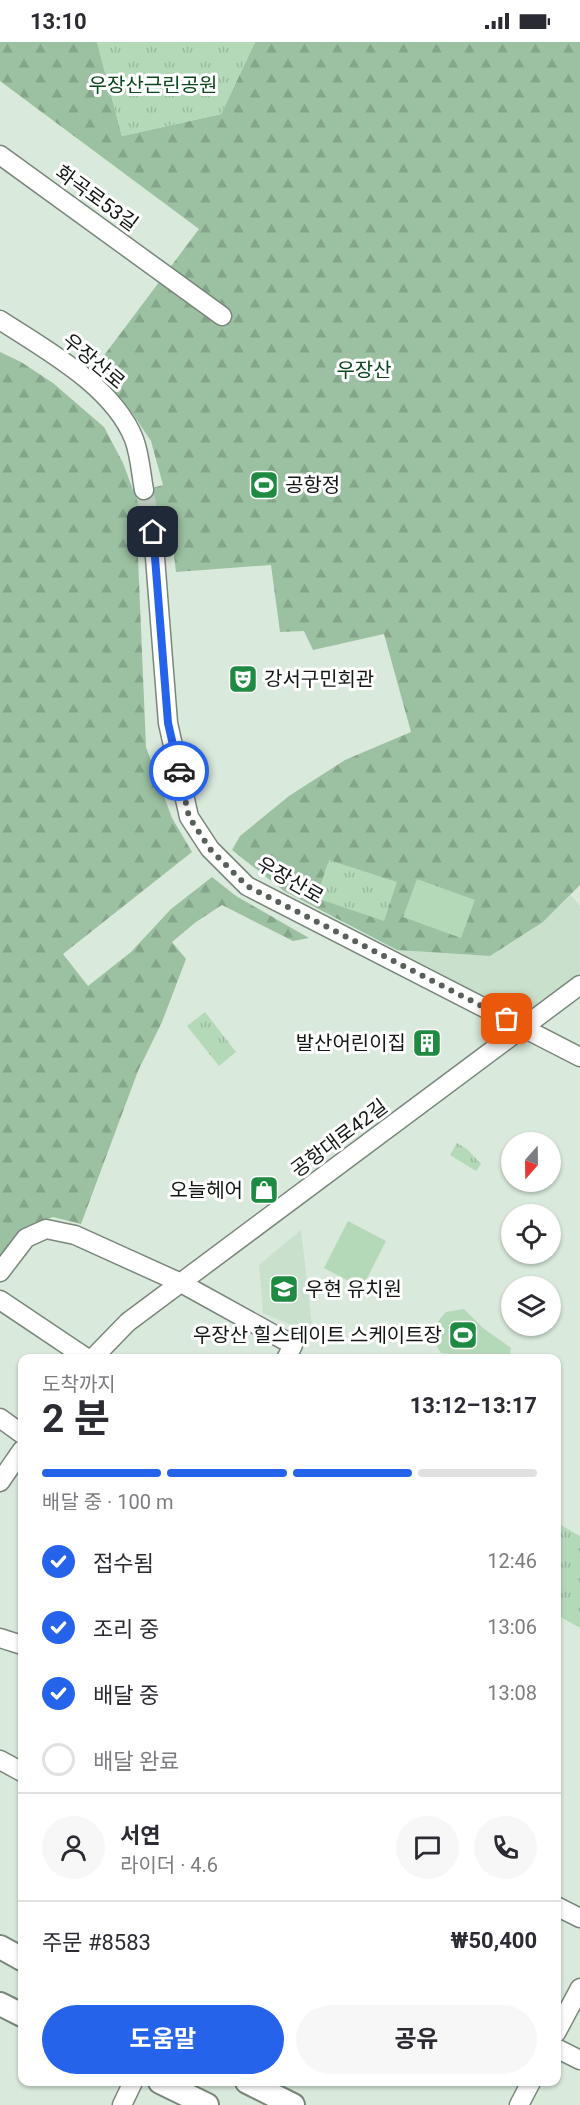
<!DOCTYPE html>
<html lang="ko">
<head>
<meta charset="utf-8">
<style>
  body { margin:0; font-family:Roboto,"Noto Sans KR",sans-serif; background:#f7f7f7; color:#2b2b33; height:100vh; display:flex; flex-direction:column; font-size:22px; white-space:nowrap }
  * { box-sizing:border-box; margin:0 }
  p { font-size:20px; color:#7c7c81 }
  .icon { flex:none; width:33px; height:33px; fill:none; stroke:currentColor; stroke-width:2; stroke-linecap:round; stroke-linejoin:round }
  .map { position:relative; flex:1; overflow:hidden }
  .drawer { position:absolute; left:18px; top:1312px; width:543px; height:732px; display:flex; flex-direction:column; background:#fff; border-radius:12px; box-shadow:0 2px 4px #0004 }
  .drawer>* { flex:none }
  .needle { width:39px; rotate:200deg }
  .tools { position:absolute; left:501px; top:1090px; display:grid; gap:12px }
  .tools a { display:grid; place-items:center; width:60px; height:60px; border-radius:50%; background:#fff; box-shadow:0 2px 4px #0004; font-size:30px }
  .pin { position:absolute; display:grid; place-items:center; width:51px; height:51px; color:#fff; margin:-26px; border-radius:12px; box-shadow:0 3px 9px #0006 }
  .courier { position:absolute; display:grid; place-items:center; width:60px; height:60px; margin:-30px; border:4px solid #2563eb; border-radius:50%; background:#fff; color:#222; box-shadow:0 2px 8px #0007 }
  .headline em { font-style:normal; font-weight:700 }
  .headline div { display:flex; flex-direction:column-reverse }
  .headline { display:flex; align-items:center; justify-content:space-between; height:102px; padding:0 24px }
  h1 { font-size:39px; font-weight:700; line-height:45px }
  .bar { display:grid; grid-template-columns:repeat(4,1fr); gap:9px 6px; align-content:center; height:72px; padding:0 24px }
  .bar i { height:8px; border-radius:4px; background:#e1e1e2 }
  .bar .current { background:#2563eb }
  .bar p { grid-column:span 4 }
  .line { display:flex; align-items:center; gap:15px; padding:0 24px; border-top:2px solid #e1e1e2 }
  .line div { flex:1 }
  .round { display:grid; place-items:center; flex:none; width:63px; height:63px; border-radius:32px; background:#f7f7f7 }
  ol { padding:0 24px; list-style:none }
  li { display:flex; align-items:center; gap:18px; height:66px }
  li p { margin-inline-start:auto }
  li .icon { padding:6px; border-radius:50%; background:#2563eb; color:#fff; stroke-width:4 }
  li:last-child { color:#7c7c81 }
  li i { width:33px; height:33px; border:3px solid #e1e1e2; border-radius:50% }
  .primary-button { display:flex; gap:12px; margin-top:auto; padding:12px 24px }
  .primary-button a { flex:1; height:69px; border-radius:36px; background:#2563eb; color:#fff; font-size:24px; font-weight:700; line-height:69px; text-align:center }
  .primary-button a+a { background:#f7f7f7; color:#2b2b33 }
  .status { display:flex; justify-content:space-between; align-items:center; height:42px; padding:0 30px; background:#fff; direction:ltr }
  .status svg { height:16px; fill:currentColor }
  .map>svg:first-child { display:block }
</style>
</head>
<body>
<div class="status"><b>13:10</b><svg viewBox="0 0 49 12"><path d="M0 12V9h3v3zM5 12V6h3v6zM10 12V3h3v9zM15 12V0h3v12zM26 1h20v11H26zM47 4h2v5h-2z"/></svg></div>
<div class="map">
<svg width="580" height="2063" viewBox="0 0 580 2063">
  <defs>
    <pattern id="forest-firs" width="22" height="20" patternUnits="userSpaceOnUse" patternTransform="scale(1.5)"><rect width="22" height="20" fill="#9cc1a2"/><path d="M5 1l3.5 6h-7zM16 11l3.5 6h-7z" fill="#85a58b"/></pattern>
    <pattern id="park-tufts" width="24" height="20" patternUnits="userSpaceOnUse" patternTransform="scale(1.5)"><rect width="24" height="20" fill="#b4d9b9"/><path d="M3 7l-1-3M5 7V3M7 7l1-3M15 17l-1-3M17 17v-4M19 17l1-3" fill="none" stroke="#9aba9e"/></pattern>
  </defs>
  <rect width="100%" height="100%" fill="#d9e9db"/>
  <g fill="#c9e0cc">
    <path d="M 571,853 L 580,864 L 580,931 L 522,974 L 397,908 L 490,914 L 543,880 Z"/>
    <path d="M 301,1188 L 313,1292 L 263,1271 L 259,1223 Z"/>
  </g>
  <path fill="url(#forest-firs)" d="M 0,0 L 97,0 L 122,94 L 221,72 L 255,0 L 580,0 L 580,843 L 543,880 L 490,914 L 397,908 L 284,849 L 232,808 L 240,794 L 289,754 L 345,718 L 411,690 L 384,592 L 313,608 L 304,589 L 280,590 L 271,523 L 176,530 L 171,488 L 137,492 L 146,705 L 172,776 L 192,810 L 63,912 L 88,944 L 131,910 L 171,867 L 212,835 L 236,854 L 309,896 L 293,899 L 222,863 L 196,880 L 172,900 L 186,917 L 162,980 L 138,1029 L 81,1182 L 53,1175 L 28,1184 L 0,1223 L 0,310 L 21,320 L 53,341 L 104,385 L 123,421 L 133,448 L 148,447 L 163,443 L 151,399 L 132,371 L 93,328 L 199,187 L 0,39 Z"/>
  <g fill="url(#park-tufts)">
    <path d="M 97,0 L 255,0 L 221,72 L 122,94 Z"/>
    <path d="M 329,818 L 397,840 L 384,879 L 316,856 Z"/>
    <path d="M 205,970 L 236,1010 L 219,1024 L 187,984 Z"/>
    <path d="M 457,1101 L 467,1107 L 481,1122 L 476,1129 L 450,1113 Z"/>
    <path d="M 557,1481 L 580,1494 L 580,1586 L 557,1573 Z"/>
  </g>
  <g fill="#b4d9b9">
    <path d="M 417,837 L 475,858 L 461,896 L 403,875 Z"/>
    <path d="M 348,1179 L 386,1199 L 362,1246 L 324,1226 Z"/>
    <path d="M 464,1267 L 483,1286 L 511,1306 L 509,1317 L 469,1317 L 463,1313 L 441,1311 L 434,1300 L 433,1285 L 446,1270 Z"/>
  </g>
  <g fill="none" stroke-linecap="round" stroke-linejoin="round">
    <path stroke="#bbcabd" stroke-width="18" stroke-dasharray="18 9" stroke-linecap="butt" d="M 144,448 L 153,490"/>
    <g stroke="#78877a" stroke-width="21">
      <g id="minor">
        <path d="M 0,113 L 222,274"/>
        <path d="M 0,278 C 46,308 113,344 134,397 C 140,413 141,432 144,448"/>
        <path d="M 153,490 L 168,681 L 189,775 L 210,807 L 247,844 L 580,1015"/>
        <path d="M 0,1230 L 26,1196 L 46,1187 L 75,1193 L 181,1241 L 293,1303 L 286,1317"/>
        <path d="M 0,1258 L 88,1317"/>
        <path d="M 92,1317 L 128,1280 L 580,943"/>
        <path d="M 0,1376 L 22,1392"/>
        <path d="M 0,1440 L 22,1408"/>
        <path d="M 0,1596 L 22,1603"/>
        <path d="M 0,1718 L 22,1730"/>
        <path d="M 556,1864 L 580,1876"/>
        <path d="M 556,1991 L 580,1946"/>
        <path d="M 556,2006 L 580,2018"/>
        <path d="M 122,2063 L 133,2040"/>
        <path d="M 519,2063 L 531,2040"/>
      </g>
    </g>
    <g stroke="#78877a" stroke-width="26">
      <g id="major">
        <path d="M 0,1905 L 22,1917"/>
        <path d="M 0,1962 L 22,1973"/>
        <path d="M 160,2040 L 207,2063"/>
        <path d="M 247,2040 L 293,2063"/>
      </g>
    </g>
    <use href="#minor" stroke="#fff" stroke-width="18"/>
    <use href="#major" stroke="#fff" stroke-width="22"/>
  </g>
  <g fill="none" stroke-linecap="round" stroke-linejoin="round">
    <path stroke="#586059" stroke-width="6" stroke-dasharray="0 10.8" d="M 179,729 L 189,775 L 210,807 L 247,844 L 507,977"/>
    <path stroke="#2563eb" stroke-width="8" d="M 153,490 L 168,681 L 179,729"/>
  </g>
  <defs>
    <g id="stadium-square" transform="scale(1.5)"><rect x="-9" y="-9" width="18" height="18" rx="4" fill="#1f8a41" stroke="#fff"/><path d="M0-5a6.5 5 0 1 0 0 10a6.5 5 0 1 0 0-10ZM-3.5-1.8h7v3.6h-7Z" fill="#fff"/></g>
    <g id="theatre-square" transform="scale(1.5)"><rect x="-9" y="-9" width="18" height="18" rx="4" fill="#1f8a41" stroke="#fff"/><path d="M-5-5.5Q0-4 5-5.5V0Q5 5 0 6Q-5 5-5 0ZM-3.3-2.5H-1v1.5H-3.3ZM1-2.5H3.3v1.5H1ZM-2.8 1Q0 5.5 2.8 1Z" fill="#fff"/></g>
    <g id="building-square" transform="scale(1.5)"><rect x="-9" y="-9" width="18" height="18" rx="4" fill="#1f8a41" stroke="#fff"/><path d="M-4-6H4V6H1V3H-1V6H-4ZM-2.5-4.3h1.7v1.8h-1.7ZM.8-4.3h1.7v1.8H.8ZM-2.5-1h1.7V.8h-1.7ZM.8-1h1.7V.8H.8Z" fill="#fff"/></g>
    <g id="shop-square" transform="scale(1.5)"><rect x="-9" y="-9" width="18" height="18" rx="4" fill="#1f8a41" stroke="#fff"/><path d="M-5-2.5h2.3a2.7 3.5 0 0 1 5.4 0H5L5.5 6h-11ZM-1.5-2.5h3a1.5 2.3 0 0 0-3 0Z" fill="#fff"/></g>
    <g id="school-square" transform="scale(1.5)"><rect x="-9" y="-9" width="18" height="18" rx="4" fill="#1f8a41" stroke="#fff"/><path d="M0-5L7-2L0 1L-7-2ZM-4 1L0 2.5L4 1V4Q0 6-4 4Z" fill="#fff"/></g>
  </defs>
  <g fill-rule="evenodd">
    <use href="#stadium-square" x="264" y="443"/>
    <use href="#theatre-square" x="243" y="637"/>
    <use href="#building-square" x="427" y="1001"/>
    <use href="#shop-square" x="264" y="1148"/>
    <use href="#school-square" x="284" y="1247"/>
    <use href="#stadium-square" x="463" y="1293"/>
  </g>
  <g text-anchor="middle" dominant-baseline="central" stroke-width="6" stroke-linejoin="round" paint-order="stroke">
    <g font-size="20" fill="#0b461e" stroke="#fff">
      <text x="153" y="43">우장산근린공원</text>
      <text x="364" y="328">우장산</text>
    </g>
    <g font-size="20" fill="#121713" stroke="#fff">
      <text transform="translate(97 156) rotate(36)">화곡로53길</text>
      <text transform="translate(94 319) rotate(40)">우장산로</text>
      <text transform="translate(290 838) rotate(30)">우장산로</text>
      <text transform="translate(339 1096) rotate(-37)">공항대로42길</text>
    </g>
    <g font-size="20" fill="#121713" stroke="#fff" text-anchor="start">
      <text x="285" y="443">공항정</text>
      <text x="264" y="637">강서구민회관</text>
      <text x="406" y="1001" text-anchor="end">발산어린이집</text>
      <text x="243" y="1148" text-anchor="end">오늘헤어</text>
      <text x="305" y="1247">우현 유치원</text>
      <text x="442" y="1293" text-anchor="end">우장산 힐스테이트 스케이트장</text>
    </g>
  </g>
</svg>
<div class="tools">
<a><svg class="needle" viewBox="-14 -14 28 28"><path d="M0-13l5 13h-10z" fill="#e53935"/><path d="M0 13l5-13h-10z" fill="#7c7c81"/></svg></a>
<a><svg class="icon" aria-label="locate" viewBox="0 0 24 24"><circle cx="12" cy="12" r="6"/><path d="M12 2v4M12 18v4M2 12h4M18 12h4"/></svg></a>
<a><svg class="icon" aria-label="layers" viewBox="0 0 24 24"><path d="M12 4l9 5-9 5-9-5zM3 14l9 5 9-5"/></svg></a>
</div>
<div class="pin" style="left:507px;top:977px;background:#ea580c"><svg class="icon" aria-label="bag" viewBox="0 0 24 24"><path d="M5 8h14l-1 12H6zM9 8a3 3 0 0 1 6 0"/></svg></div>
<div class="pin" style="left:153px;top:490px;background:#1f2937"><svg class="icon" aria-label="home" viewBox="0 0 24 24"><path d="M3 11l9-7 9 7M6 9v11h12V9"/></svg></div>
<div class="courier" style="left:179px;top:729px"><svg class="icon" aria-label="car" viewBox="0 0 24 24"><path d="M5 17H2v-5l4-1 3-4h7l3 4 3 1v5h-3M9 17h6M6 11h13"/><circle cx="7" cy="17" r="2"/><circle cx="17" cy="17" r="2"/></svg></div>
<section class="drawer">
<div class="headline"><div><h1>2 분</h1><p>도착까지</p></div><em>13:12–13:17</em></div>
<div class="bar"><i class="current"></i><i class="current"></i><i class="current"></i><i></i><p>배달 중 · 100 m</p></div>
<ol>
<li><svg class="icon" aria-label="check" viewBox="0 0 24 24"><path d="M5 12l5 5 9-10"/></svg>접수됨<p>12:46</p></li>
<li><svg class="icon" aria-label="check" viewBox="0 0 24 24"><path d="M5 12l5 5 9-10"/></svg>조리 중<p>13:06</p></li>
<li><svg class="icon" aria-label="check" viewBox="0 0 24 24"><path d="M5 12l5 5 9-10"/></svg>배달 중<p>13:08</p></li>
<li><i></i>배달 완료</li>
</ol>
<div class="line" style="height:108px"><a class="round"><svg class="icon" aria-label="person" viewBox="0 0 24 24"><circle cx="12" cy="8" r="4"/><path d="M4 21q1-7 8-7t8 7"/></svg></a><div><b>서연</b><p>라이더 · 4.6</p></div><a class="round"><svg class="icon" aria-label="chat" viewBox="0 0 24 24"><path d="M4 5h16v11H9l-5 4z"/></svg></a><a class="round"><svg class="icon" aria-label="phone" viewBox="0 0 24 24"><path d="M5 4h4l2 5-3 2q2 4 5 5l2-3 5 2v4C11 20 4 13 5 4z"/></svg></a></div>
<div class="line" style="height:78px"><div>주문 #8583</div><b>₩50,400</b></div>
<div class="primary-button"><a>도움말</a><a>공유</a></div>
</section>
</div>
</body>
</html>
